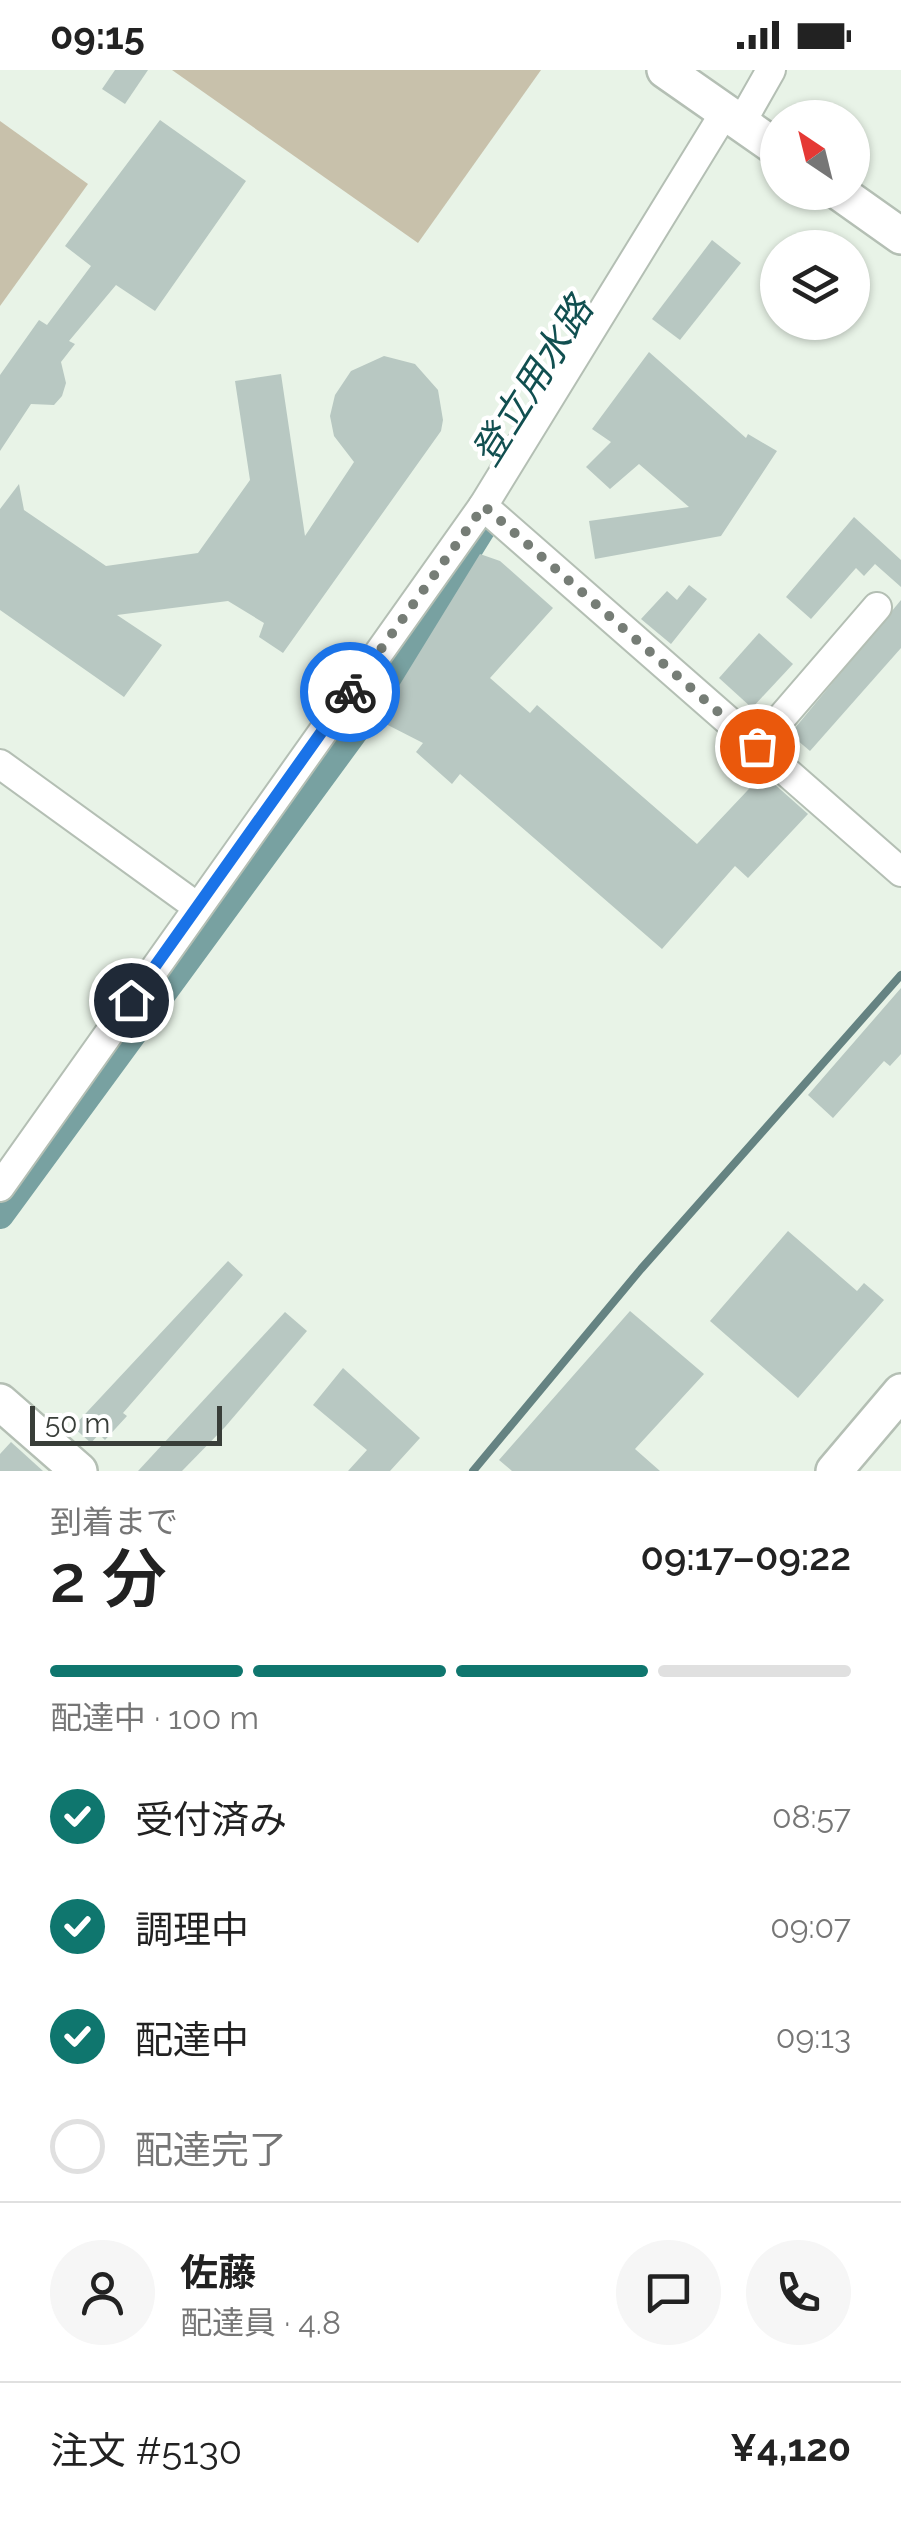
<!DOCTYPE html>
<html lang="ja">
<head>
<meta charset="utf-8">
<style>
  body { margin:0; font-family:Raleway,"Noto Sans JP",sans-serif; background:#f6f6f6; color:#222; height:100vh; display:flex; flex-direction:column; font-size:38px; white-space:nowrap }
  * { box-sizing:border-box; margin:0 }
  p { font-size:32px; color:#767676 }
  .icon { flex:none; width:55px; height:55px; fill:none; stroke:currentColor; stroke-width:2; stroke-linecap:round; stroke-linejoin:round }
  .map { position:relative; height:1401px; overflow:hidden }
  .side { display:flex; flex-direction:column; background:#fff; flex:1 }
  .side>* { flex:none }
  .needle { width:65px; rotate:325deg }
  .fabs { position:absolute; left:760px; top:30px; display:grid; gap:20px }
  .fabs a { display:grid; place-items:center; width:110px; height:110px; border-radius:50%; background:#fff; box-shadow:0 2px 8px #0004; font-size:50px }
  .scale { position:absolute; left:30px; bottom:25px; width:192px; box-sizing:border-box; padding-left:10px; border:5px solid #393e39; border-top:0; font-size:28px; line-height:35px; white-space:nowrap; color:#393e39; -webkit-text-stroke:8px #fff; paint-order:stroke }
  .pin { position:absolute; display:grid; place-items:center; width:85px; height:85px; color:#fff; margin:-42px; border:5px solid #fff; border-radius:50%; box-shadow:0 2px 10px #0007 }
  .courier { position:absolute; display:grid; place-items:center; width:100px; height:100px; margin:-50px; border:8px solid #1a73e8; border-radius:50%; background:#fff; color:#222; box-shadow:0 2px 12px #0007 }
  .summary em { font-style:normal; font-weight:600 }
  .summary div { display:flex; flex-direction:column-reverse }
  .summary { display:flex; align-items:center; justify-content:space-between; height:170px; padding:0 50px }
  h1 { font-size:65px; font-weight:600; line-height:75px }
  .bar { display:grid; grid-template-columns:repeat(4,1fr); gap:15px 10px; align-content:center; height:120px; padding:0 50px }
  .bar i { height:12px; border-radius:8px; background:#e0e0e0 }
  .bar .current { background:#0f766e }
  .bar p { grid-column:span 4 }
  .line { display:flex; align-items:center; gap:25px; padding:0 50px; border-top:2px solid #e0e0e0 }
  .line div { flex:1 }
  .round { display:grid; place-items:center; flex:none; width:105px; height:105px; border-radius:52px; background:#f6f6f6 }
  ol { padding:0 50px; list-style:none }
  li { display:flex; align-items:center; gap:30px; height:110px }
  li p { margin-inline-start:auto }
  li .icon { padding:10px; border-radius:50%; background:#0f766e; color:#fff; stroke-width:4 }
  li:last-child { color:#767676 }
  li i { width:55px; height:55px; border:5px solid #e0e0e0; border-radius:50% }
  .status { display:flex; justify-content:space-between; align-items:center; height:70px; padding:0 50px; background:#fff; direction:ltr }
  .status svg { height:28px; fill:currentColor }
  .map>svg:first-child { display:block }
</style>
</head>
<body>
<div class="status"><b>09:15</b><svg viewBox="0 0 49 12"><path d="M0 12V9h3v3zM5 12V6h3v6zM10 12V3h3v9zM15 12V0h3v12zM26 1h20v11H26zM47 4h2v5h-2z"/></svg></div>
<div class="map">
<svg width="901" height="1401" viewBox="0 0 901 1401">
  <rect width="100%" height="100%" fill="#e8f3e7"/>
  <g fill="#c8c1ab">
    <path d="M 172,0 L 541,0 L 418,173 Z"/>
    <path d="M 0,51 L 88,114 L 0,236 Z"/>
  </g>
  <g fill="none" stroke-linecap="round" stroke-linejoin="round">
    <path stroke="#658382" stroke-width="8" d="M 473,1401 L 641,1199 L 901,905"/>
    <path stroke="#78a1a1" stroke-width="28" d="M 0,1145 L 362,651 L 485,453"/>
  </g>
  <g fill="#b8c8c2">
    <path d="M 115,0 L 148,0 L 125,34 L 102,19 Z"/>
    <path d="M 160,50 L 246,111 L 155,241 L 116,215 L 69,271 L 75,274 L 61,292 L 66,313 L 62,326 L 54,335 L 31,334 L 0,381 L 0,305 L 39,250 L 47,255 L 91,196 L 65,176 Z"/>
    <path d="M 712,170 L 741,193 L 680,270 L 652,249 Z"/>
    <path d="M 649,282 L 746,368 L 748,364 L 777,381 L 721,466 L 595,489 L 589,451 L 689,437 L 639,394 L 610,419 L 586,397 L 611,372 L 592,359 Z"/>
    <path d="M 384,286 L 415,294 L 438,320 L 443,350 L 441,361 L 283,583 L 259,567 L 264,553 L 228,531 L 117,545 L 162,575 L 124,627 L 0,540 L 0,439 L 19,414 L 24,440 L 106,496 L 198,483 L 250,410 L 235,311 L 281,304 L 305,466 L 354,392 L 334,366 L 330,346 L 335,325 L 351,301 Z"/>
    <path d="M 854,447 L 901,490 L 901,517 L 875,494 L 864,506 L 856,498 L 811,549 L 786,527 Z"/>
    <path d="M 480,484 L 500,491 L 553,538 L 490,608 L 530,643 L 537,635 L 697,774 L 763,704 L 808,744 L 748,808 L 735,796 L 662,879 L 460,704 L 452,714 L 416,682 L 423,673 L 378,650 Z"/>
    <path d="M 689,515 L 707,529 L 671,574 L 641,549 L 667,521 L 677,530 Z"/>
    <path d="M 901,530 L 901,578 L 810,681 L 790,664 Z"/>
    <path d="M 759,563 L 793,594 L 752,638 L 719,608 Z"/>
    <path d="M 901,918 L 901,984 L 890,996 L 884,991 L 833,1048 L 808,1025 Z"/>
    <path d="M 788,1161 L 857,1221 L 864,1213 L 884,1230 L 798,1328 L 710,1251 Z"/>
    <path d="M 228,1191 L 243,1205 L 123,1343 L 127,1346 L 105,1370 L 99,1364 L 91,1373 L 73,1357 Z"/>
    <path d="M 630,1241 L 704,1304 L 635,1379 L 660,1401 L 512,1401 L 499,1390 Z"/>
    <path d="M 285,1242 L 307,1261 L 225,1357 L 182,1401 L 138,1401 Z"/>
    <path d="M 343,1298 L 420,1368 L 390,1401 L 348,1401 L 367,1380 L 313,1335 Z"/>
    <path d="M 11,1372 L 43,1401 L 0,1401 L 0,1384 Z"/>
  </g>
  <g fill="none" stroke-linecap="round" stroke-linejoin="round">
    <g stroke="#b4bfb4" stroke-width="32">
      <g id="minor">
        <path d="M 741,53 L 771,0"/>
        <path d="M 483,436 L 901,802"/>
        <path d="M 757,676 L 877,537"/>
        <path d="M 0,694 L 196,836"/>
        <path d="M 0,1117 L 483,436 L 725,42"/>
      </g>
    </g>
    <g stroke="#b4bfb4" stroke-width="40">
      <g id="tertiary">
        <path d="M 665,0 L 778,79"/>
        <path d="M 839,122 L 901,166"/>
        <path d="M 0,1332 L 79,1401"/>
        <path d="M 834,1401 L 901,1322"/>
      </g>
    </g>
    <use href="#minor" stroke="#fff" stroke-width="28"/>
    <use href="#tertiary" stroke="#fff" stroke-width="35"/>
  </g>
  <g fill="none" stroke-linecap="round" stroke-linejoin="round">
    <path stroke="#767d76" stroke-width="10" stroke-dasharray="0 18" d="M 350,622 L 484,436 L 757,676"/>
    <path stroke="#1a73e8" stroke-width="12" d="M 131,930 L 350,622"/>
  </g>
  <g text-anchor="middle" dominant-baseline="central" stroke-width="9" stroke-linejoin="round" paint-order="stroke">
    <g font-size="38" font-style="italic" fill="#114f50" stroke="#fff">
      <text transform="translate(532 311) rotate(-58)">登立用水路</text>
    </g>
  </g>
</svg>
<div class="fabs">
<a><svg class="needle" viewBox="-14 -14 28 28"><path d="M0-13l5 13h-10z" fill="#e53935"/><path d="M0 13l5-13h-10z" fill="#767676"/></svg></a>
<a><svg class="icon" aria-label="layers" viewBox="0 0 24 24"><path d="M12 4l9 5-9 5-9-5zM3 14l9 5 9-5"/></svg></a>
</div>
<div class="scale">50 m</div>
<div class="pin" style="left:757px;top:676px;background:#ea580c"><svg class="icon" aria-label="bag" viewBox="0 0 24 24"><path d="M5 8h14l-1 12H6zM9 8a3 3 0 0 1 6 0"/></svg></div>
<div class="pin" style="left:131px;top:930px;background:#1f2937"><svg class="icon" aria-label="home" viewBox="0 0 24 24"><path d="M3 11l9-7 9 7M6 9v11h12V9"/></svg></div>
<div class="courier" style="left:350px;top:622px"><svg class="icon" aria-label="bike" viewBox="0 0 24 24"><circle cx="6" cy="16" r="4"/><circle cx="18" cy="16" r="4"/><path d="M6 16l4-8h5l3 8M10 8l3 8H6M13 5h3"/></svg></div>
</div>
<section class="side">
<div class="summary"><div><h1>2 分</h1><p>到着まで</p></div><em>09:17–09:22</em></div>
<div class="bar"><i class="current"></i><i class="current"></i><i class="current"></i><i></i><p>配達中 · 100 m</p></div>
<ol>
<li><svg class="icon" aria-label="check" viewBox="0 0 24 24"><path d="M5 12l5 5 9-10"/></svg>受付済み<p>08:57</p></li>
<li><svg class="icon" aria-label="check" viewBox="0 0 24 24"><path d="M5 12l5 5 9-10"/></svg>調理中<p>09:07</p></li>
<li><svg class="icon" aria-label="check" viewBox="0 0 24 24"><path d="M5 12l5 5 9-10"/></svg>配達中<p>09:13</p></li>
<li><i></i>配達完了</li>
</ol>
<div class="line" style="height:180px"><a class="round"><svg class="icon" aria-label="person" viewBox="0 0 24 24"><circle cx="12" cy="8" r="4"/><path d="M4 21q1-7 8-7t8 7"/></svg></a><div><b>佐藤</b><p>配達員 · 4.8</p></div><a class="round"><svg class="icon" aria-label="chat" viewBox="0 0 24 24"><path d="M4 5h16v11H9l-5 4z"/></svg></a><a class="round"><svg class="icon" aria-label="phone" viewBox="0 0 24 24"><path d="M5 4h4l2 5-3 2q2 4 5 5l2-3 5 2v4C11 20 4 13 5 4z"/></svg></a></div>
<div class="line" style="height:130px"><div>注文 #5130</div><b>¥4,120</b></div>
</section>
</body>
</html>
